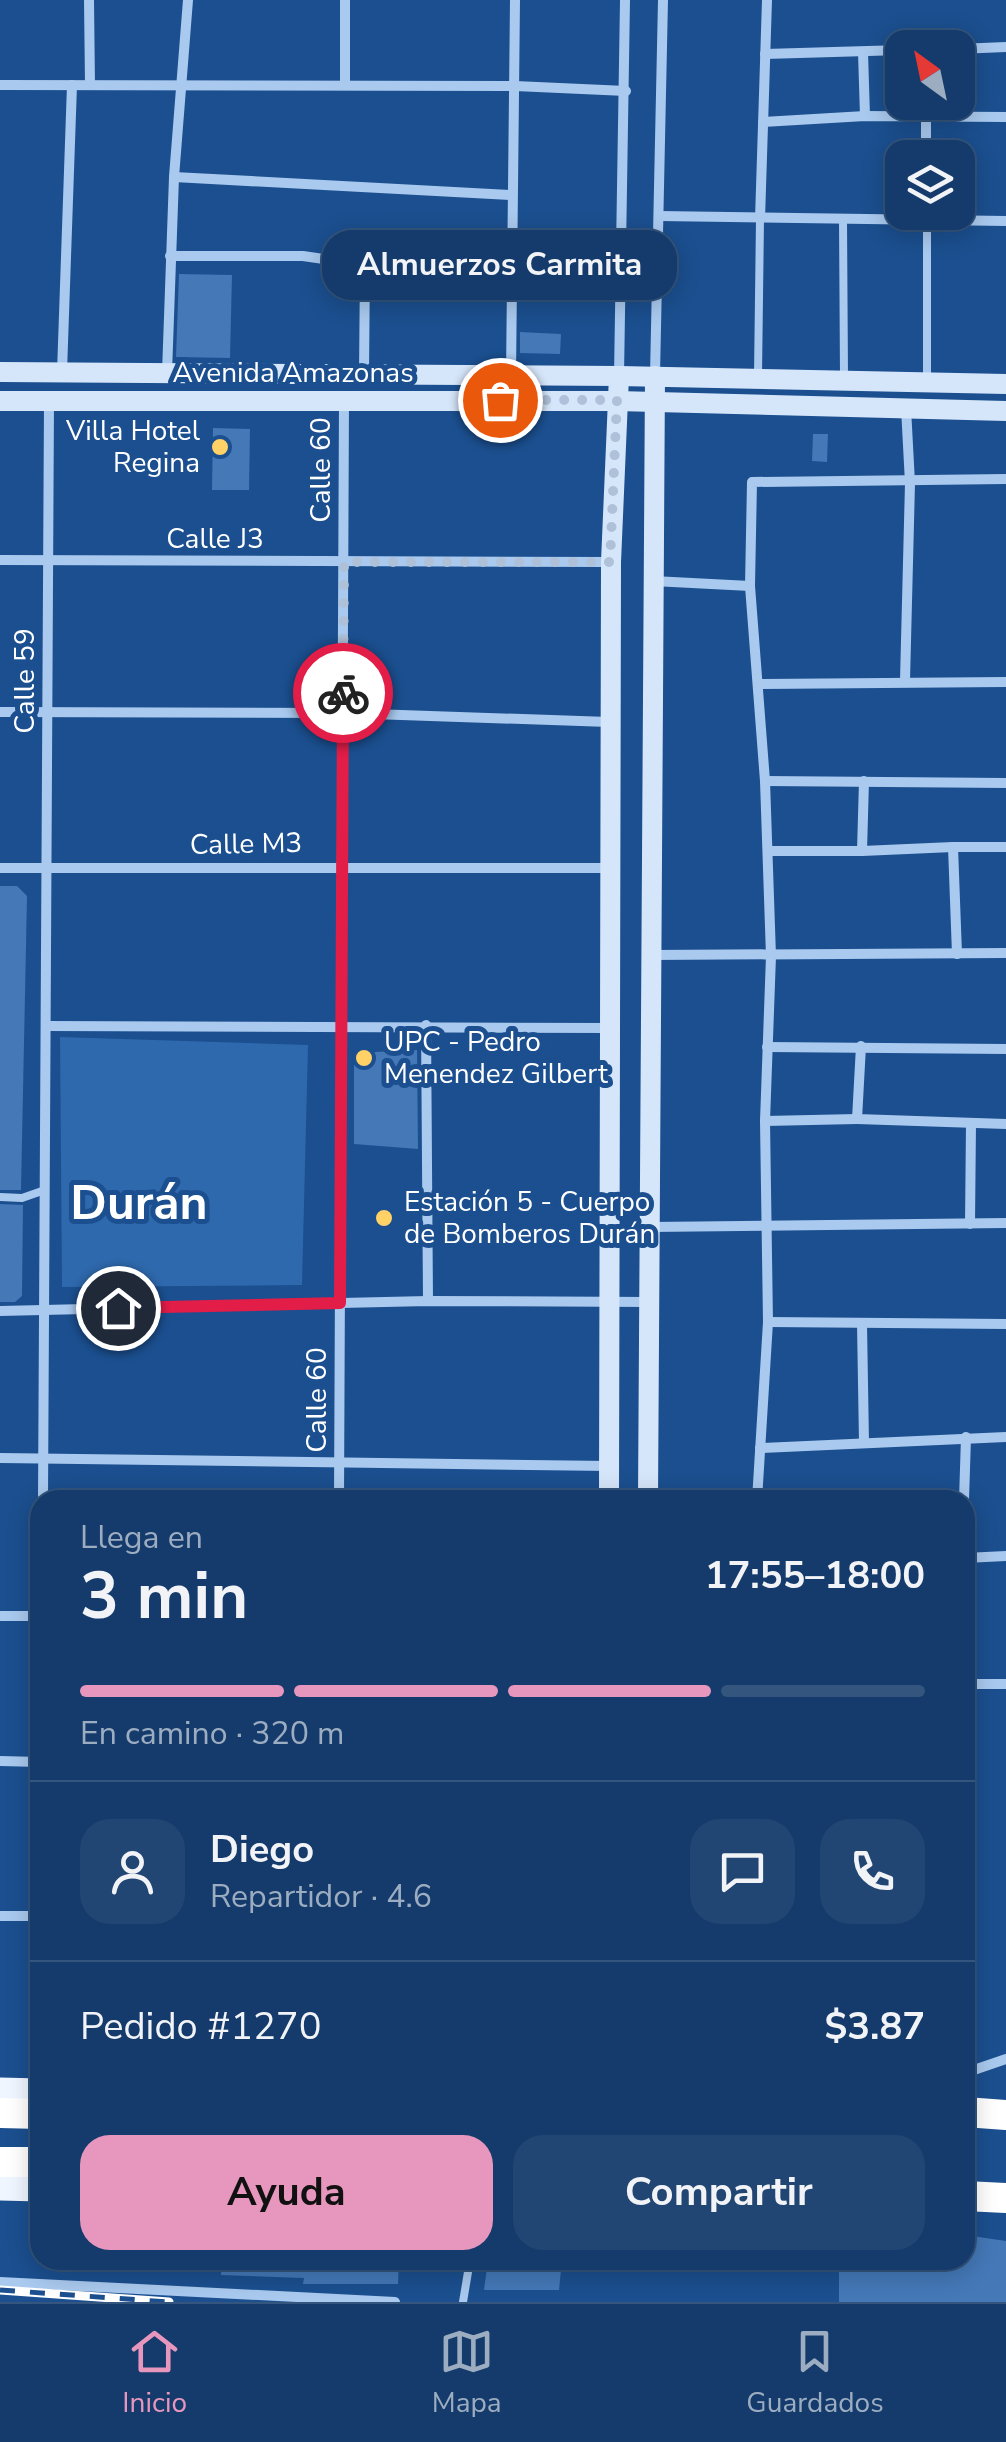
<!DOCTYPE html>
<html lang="es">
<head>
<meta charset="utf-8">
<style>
  body { margin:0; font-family:"Nunito Sans",sans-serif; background:#214673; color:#f1f3f6; height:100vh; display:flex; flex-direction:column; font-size:38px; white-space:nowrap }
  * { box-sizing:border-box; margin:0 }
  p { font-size:32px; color:#9dadc1 }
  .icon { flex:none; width:55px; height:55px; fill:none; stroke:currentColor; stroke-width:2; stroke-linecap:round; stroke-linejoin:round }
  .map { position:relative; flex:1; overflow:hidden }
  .drawer { position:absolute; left:30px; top:1490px; width:945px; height:780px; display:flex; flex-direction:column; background:#143b6b; border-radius:30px; box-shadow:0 5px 25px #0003,0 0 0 2px #33557e }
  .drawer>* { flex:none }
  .needle { width:65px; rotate:327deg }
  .buttons { position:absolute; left:885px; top:30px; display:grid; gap:20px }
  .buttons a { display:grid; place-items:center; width:90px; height:90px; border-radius:20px; background:#143b6b; box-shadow:0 5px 25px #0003,0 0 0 2px #33557e; font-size:50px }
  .pin { position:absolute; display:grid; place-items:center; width:85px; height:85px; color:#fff; margin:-42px; border:5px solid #fff; border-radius:50%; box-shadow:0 2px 10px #0007 }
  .courier { position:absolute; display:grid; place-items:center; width:100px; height:100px; margin:-50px; border:8px solid #e11d48; border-radius:50%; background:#fff; color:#222; box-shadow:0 2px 12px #0007 }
  .bubble { position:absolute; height:70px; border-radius:30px; background:#143b6b; box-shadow:0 5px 25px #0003,0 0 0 2px #33557e; font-size:32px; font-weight:700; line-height:70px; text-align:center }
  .summary em { font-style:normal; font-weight:700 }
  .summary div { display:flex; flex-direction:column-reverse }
  .summary { display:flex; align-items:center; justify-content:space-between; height:170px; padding:0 50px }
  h1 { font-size:65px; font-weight:700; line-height:75px }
  .bar { display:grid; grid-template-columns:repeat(4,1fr); gap:15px 10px; align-content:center; height:120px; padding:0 50px }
  .bar i { height:12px; border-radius:8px; background:#33557e }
  .bar .on { background:#e797bd }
  .bar p { grid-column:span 4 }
  .line { display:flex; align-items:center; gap:25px; padding:0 50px; border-top:2px solid #33557e }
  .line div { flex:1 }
  .round { display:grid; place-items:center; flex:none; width:105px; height:105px; border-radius:30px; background:#214673 }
  .cta { display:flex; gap:20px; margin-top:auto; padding:20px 50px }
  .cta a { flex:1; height:115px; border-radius:30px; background:#e797bd; color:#111; font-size:40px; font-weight:700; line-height:115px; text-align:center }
  .cta a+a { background:#214673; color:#f1f3f6 }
  .tabs { display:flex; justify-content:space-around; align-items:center; height:140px; border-top:2px solid #33557e; background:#143b6b; font-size:28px; color:#9dadc1 }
  .tabs a { display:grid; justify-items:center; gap:5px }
  .tabs .on { color:#e797bd }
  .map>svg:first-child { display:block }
</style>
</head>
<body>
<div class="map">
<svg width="1006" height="2302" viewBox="0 0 1006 2302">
  <rect width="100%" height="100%" fill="#1b4f8f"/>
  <path fill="#2e69ad" d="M 60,1037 L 308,1045 L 302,1285 L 62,1287 Z"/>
  <g fill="#4478b7">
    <path d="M 179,274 L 232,275 L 230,358 L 176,357 Z"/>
    <path d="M 520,332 L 561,334 L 560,354 L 520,353 Z"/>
    <path d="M 213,428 L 250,429 L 249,490 L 212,490 Z"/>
    <path d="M 813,434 L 828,434 L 827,462 L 812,461 Z"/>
    <path d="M 0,886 L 17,886 L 27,896 L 21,1190 L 0,1190 Z"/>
    <path d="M 417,1050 L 418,1149 L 354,1144 L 354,1053 Z"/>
    <path d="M 0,1204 L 23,1205 L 22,1296 L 15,1302 L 0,1302 Z"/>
    <path d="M 965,2235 L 1006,2241 L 1006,2302 L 839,2302 L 839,2260 L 965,2260 Z"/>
    <path d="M 222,2260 L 399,2260 L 398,2284 L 303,2284 L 304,2278 L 221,2275 Z"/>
    <path d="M 488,2260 L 562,2260 L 559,2290 L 484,2290 Z"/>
  </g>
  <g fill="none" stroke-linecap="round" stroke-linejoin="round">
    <g stroke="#a9c9ee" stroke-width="8">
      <path d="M 843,220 L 844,376"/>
      <path d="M 927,221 L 927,381"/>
      <path d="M 758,376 L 760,219"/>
      <path d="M 0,1197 L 22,1198 L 42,1191"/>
      <path d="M 463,2302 L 470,2260"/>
    </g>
    <g stroke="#a9c9ee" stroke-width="10">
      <path d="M 89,0 L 90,85"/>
      <path d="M 345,0 L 345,85"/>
      <path d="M 958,49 L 1006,47"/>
      <path d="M 863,52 L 865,116"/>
      <path d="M 765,54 L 902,50"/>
      <path d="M 0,85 L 515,86 L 626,91"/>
      <path d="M 926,117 L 926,158"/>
      <path d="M 763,122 L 865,116 L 1006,117"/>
      <path d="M 174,177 L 511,195"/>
      <path d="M 659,216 L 1006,221"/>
      <path d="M 760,219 L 767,0"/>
      <path d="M 170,256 L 303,256 L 365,265"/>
      <path d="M 62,372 L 72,85"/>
      <path d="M 167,373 L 174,177 L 188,0"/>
      <path d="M 364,374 L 365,265 L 511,275"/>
      <path d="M 511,375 L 515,0"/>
      <path d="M 655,375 L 663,0"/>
      <path d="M 619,376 L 625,0"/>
      <path d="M 0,560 L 611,562"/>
      <path d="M 653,581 L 750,586"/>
      <path d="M 905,681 L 910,483 L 906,408"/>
      <path d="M 758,684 L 1006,682"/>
      <path d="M 0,712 L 343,713 L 609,722"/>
      <path d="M 765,781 L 1006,783"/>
      <path d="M 953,847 L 1006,847"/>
      <path d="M 768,851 L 862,851 L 864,781"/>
      <path d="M 862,851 L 953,847 L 957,954"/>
      <path d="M 0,868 L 613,868"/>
      <path d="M 652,955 L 1006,953"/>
      <path d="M 426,1025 L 428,1301"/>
      <path d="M 46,1026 L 611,1028"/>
      <path d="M 861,1046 L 857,1119 L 1006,1124"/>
      <path d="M 767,1047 L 1006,1049"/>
      <path d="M 765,1121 L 857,1119"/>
      <path d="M 970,1224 L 971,1123"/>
      <path d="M 651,1227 L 1006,1223"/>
      <path d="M 0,1311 L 428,1301 L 649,1302"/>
      <path d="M 768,1322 L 1006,1324"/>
      <path d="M 862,1324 L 864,1443"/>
      <path d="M 760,1448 L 1006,1437"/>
      <path d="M 0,1458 L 609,1466"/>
      <path d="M 43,1500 L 49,402"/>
      <path d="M 339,1500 L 344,401"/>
      <path d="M 757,1500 L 768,1322 L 765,1121 L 771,956 L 765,781 L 750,586 L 752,482 L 1006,479"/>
      <path d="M 964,1500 L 966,1437"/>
      <path d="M 965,1558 L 1006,1556"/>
      <path d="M 0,1616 L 40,1616"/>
      <path d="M 965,1684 L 1006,1684"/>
      <path d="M 0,1761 L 40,1762"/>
      <path d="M 0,1916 L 40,1916"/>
      <path d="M 965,2073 L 1006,2059"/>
      <path d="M 38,2090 L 40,1932"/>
      <path d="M 0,2282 L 395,2302"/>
    </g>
    <g stroke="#d6e6fa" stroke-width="20">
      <path d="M 0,372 L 619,376 L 1006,384"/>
      <path d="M 0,401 L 617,401 L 1006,411"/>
      <path d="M 609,1500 L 611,562 L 619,376"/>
      <path d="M 648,1500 L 655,376"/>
    </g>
    <g stroke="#f0f6ff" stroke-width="25">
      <path d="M 0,2090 L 40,2091"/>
      <path d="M 0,2188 L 40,2189"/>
    </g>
    <g stroke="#fff" stroke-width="30">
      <path d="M 965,2112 L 1006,2115"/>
      <path d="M 0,2113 L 40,2114"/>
      <path d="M 0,2162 L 40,2162"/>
      <path d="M 965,2196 L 1006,2198"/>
    </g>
    <g stroke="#fff" stroke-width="9">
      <path id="rail" d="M 0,2290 L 169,2302"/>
    </g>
    <use href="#rail" stroke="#1b4f8f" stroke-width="5" stroke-dasharray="15" stroke-linecap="butt"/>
  </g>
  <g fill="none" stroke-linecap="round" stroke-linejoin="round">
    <path stroke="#afc1d8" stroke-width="10" stroke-dasharray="0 18" d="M 343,693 L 344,562 L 610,562 L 617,400 L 500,400"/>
    <path stroke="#e11d48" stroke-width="12" d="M 118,1308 L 340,1303 L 343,693"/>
  </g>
  <g fill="#ffd166" stroke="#1b4f8f" stroke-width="4">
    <circle cx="220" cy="447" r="10"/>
    <circle cx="364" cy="1058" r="10"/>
    <circle cx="384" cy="1218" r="10"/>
  </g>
  <g text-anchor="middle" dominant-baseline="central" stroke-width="10" stroke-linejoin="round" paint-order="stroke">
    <g font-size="28" fill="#fff" stroke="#1b4f8f">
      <text x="293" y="373">Avenida Amazonas</text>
      <text transform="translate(321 470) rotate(-90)">Calle 60</text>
      <text x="215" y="539">Calle J3</text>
      <text transform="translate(25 681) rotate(-90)">Calle 59</text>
      <text transform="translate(246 844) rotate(-1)">Calle M3</text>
      <text transform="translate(317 1400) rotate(-90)">Calle 60</text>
    </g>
    <g font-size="28" fill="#fff" stroke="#1b4f8f" text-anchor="start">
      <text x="200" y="431" text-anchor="end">Villa Hotel<tspan x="200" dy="32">Regina</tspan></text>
      <text x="384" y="1042">UPC - Pedro<tspan x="384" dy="32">Menendez Gilbert</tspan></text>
      <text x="404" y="1202">Estación 5 - Cuerpo<tspan x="404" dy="32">de Bomberos Durán</tspan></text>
    </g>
    <g font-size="48" font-weight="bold" fill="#fff" stroke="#1b4f8f">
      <text x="139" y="1203">Durán</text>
    </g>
  </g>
</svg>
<div class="buttons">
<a><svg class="needle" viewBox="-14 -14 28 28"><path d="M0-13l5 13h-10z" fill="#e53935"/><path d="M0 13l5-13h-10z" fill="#9dadc1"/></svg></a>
<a><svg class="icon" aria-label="layers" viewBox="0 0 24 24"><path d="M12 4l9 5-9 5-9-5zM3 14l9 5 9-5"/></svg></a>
</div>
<div class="pin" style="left:500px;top:400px;background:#ea580c"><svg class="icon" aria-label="bag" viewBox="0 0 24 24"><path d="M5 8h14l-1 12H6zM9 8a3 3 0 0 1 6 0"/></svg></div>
<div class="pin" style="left:118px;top:1308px;background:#1f2937"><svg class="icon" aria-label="home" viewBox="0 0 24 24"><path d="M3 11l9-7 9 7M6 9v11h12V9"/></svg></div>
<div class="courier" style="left:343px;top:693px"><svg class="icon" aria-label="bike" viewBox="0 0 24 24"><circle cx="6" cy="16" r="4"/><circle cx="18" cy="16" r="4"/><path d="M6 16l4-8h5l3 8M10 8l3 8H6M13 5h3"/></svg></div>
<div class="bubble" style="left:322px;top:230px;width:355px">Almuerzos Carmita</div>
<section class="drawer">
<div class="summary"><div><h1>3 min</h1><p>Llega en</p></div><em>17:55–18:00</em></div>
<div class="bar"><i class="on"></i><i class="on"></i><i class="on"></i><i></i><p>En camino · 320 m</p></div>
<div class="line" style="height:180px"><a class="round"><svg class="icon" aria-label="person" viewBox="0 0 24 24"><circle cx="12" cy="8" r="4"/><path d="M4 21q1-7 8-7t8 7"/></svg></a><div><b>Diego</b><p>Repartidor · 4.6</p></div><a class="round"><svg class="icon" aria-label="chat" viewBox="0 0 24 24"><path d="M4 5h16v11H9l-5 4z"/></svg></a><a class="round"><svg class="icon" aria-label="phone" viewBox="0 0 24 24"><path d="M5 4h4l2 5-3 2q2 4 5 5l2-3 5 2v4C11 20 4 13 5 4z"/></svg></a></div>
<div class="line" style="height:130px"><div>Pedido #1270</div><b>$3.87</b></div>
<div class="cta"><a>Ayuda</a><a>Compartir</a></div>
</section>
</div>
<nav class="tabs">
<a class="on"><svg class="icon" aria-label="home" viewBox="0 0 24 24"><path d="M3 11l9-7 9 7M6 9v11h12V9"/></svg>Inicio</a>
<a><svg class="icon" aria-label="map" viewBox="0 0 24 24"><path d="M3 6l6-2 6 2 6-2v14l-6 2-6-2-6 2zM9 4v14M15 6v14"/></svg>Mapa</a>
<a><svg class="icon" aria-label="saved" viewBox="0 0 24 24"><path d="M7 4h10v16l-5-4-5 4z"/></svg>Guardados</a>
</nav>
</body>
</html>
